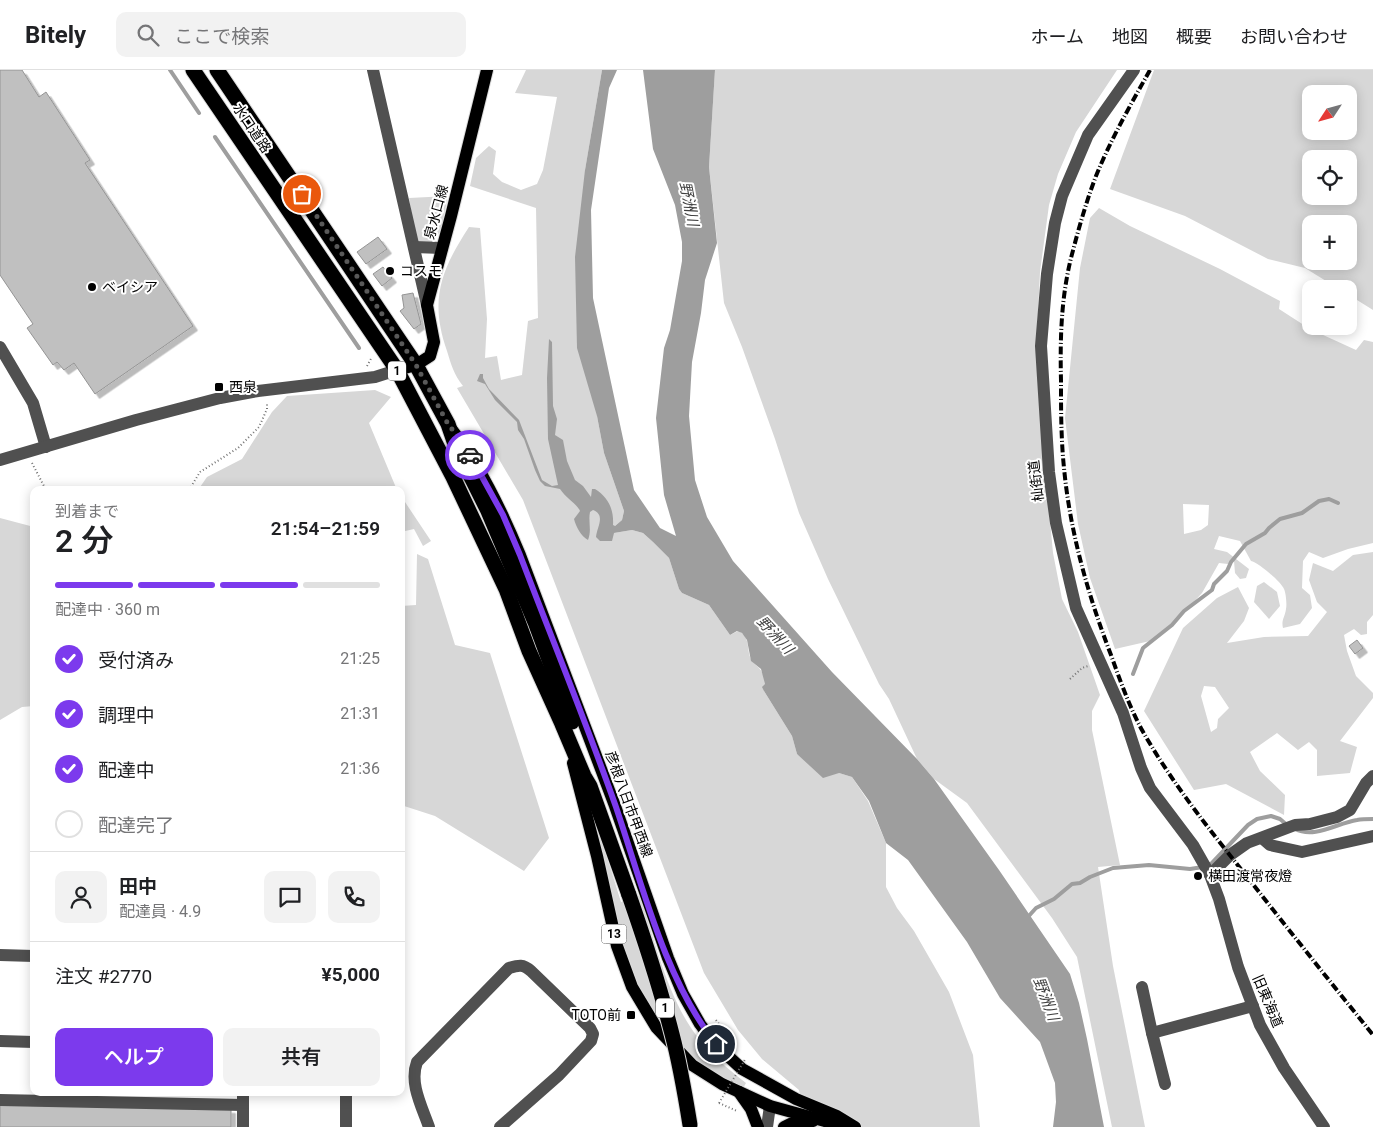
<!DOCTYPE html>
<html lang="ja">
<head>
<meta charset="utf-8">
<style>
  body { margin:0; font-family:Roboto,"Noto Sans JP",sans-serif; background:#f2f2f2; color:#202124; height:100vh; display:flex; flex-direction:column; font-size:19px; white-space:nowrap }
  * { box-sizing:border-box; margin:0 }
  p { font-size:16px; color:#757577 }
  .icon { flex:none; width:28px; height:28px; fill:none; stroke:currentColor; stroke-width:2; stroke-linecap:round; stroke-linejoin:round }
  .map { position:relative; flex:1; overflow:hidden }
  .sheet { position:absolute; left:30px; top:416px; width:375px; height:610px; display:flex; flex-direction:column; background:#fff; border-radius:10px; box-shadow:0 2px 12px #0003 }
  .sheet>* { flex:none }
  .needle { width:32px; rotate:234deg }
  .buttons { position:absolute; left:1302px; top:15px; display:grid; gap:10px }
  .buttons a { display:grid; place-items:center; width:55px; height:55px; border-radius:10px; background:#fff; box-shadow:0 2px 12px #0003; font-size:25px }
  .pin { position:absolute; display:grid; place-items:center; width:42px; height:42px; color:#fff; margin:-21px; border:2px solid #fff; border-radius:50%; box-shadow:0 1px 5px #0007 }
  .courier { position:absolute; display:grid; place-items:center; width:50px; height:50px; margin:-25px; border:4px solid #7c3aed; border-radius:50%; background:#fff; color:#222; box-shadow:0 1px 6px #0007 }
  .overview em { font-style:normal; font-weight:600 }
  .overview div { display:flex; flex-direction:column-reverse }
  .overview { display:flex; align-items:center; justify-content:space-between; height:85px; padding:0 25px }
  h1 { font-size:32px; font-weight:600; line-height:38px }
  .bar { display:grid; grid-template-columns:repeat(4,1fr); gap:8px 5px; align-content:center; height:60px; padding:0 25px }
  .bar i { height:6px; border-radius:4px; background:#e0e0e0 }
  .bar .on { background:#7c3aed }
  .bar p { grid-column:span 4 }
  .line { display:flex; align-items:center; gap:12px; padding:0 25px; border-top:1px solid #e0e0e0 }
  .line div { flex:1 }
  .round { display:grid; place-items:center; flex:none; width:52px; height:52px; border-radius:10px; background:#f2f2f2 }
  ol { padding:0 25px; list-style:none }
  li { display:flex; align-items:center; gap:15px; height:55px }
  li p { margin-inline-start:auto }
  li .icon { padding:5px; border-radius:50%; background:#7c3aed; color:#fff; stroke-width:4 }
  li:last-child { color:#757577 }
  li i { width:28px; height:28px; border:2px solid #e0e0e0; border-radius:50% }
  .primary-button { display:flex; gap:10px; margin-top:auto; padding:10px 25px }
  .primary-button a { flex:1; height:58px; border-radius:10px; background:#7c3aed; color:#fff; font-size:20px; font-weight:600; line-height:58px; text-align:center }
  .primary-button a+a { background:#f2f2f2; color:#202124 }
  header { display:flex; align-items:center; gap:30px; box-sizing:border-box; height:70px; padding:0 25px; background:#fff; border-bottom:1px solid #e0e0e0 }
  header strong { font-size:24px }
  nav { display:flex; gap:28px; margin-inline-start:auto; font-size:18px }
  .search { width:350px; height:45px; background:#f2f2f2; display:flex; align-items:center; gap:12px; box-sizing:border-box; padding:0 18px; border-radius:10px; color:#757577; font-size:19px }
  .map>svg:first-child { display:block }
</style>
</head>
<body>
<header>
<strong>Bitely</strong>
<div class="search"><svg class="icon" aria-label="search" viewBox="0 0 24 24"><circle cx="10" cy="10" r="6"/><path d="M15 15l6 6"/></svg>ここで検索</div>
<nav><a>ホーム</a><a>地図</a><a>概要</a><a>お問い合わせ</a></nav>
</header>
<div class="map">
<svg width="1373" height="1057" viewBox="0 0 1373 1057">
  <defs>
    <filter id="shadow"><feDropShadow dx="4.5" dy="4.5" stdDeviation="0" flood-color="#0004"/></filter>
  </defs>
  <rect width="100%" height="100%" fill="#fff"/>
  <g fill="#d7d7d7" fill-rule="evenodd">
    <path d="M 526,0 L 602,0 L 585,100 L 597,346 L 604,383 L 624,441 L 622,450 L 615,456 L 614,463 L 632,460 L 643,463 L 653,472 L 669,488 L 679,519 L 682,523 L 709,535 L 730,565 L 738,561 C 751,566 746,579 751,589 C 752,593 757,595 759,598 C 765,604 766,614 764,621 L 792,666 L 797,684 L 839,703 L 852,707 L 868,731 L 886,773 L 886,817 L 897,838 L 914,861 L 949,922 L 973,985 L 980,1057 L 808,1057 L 799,1020 L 762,989 L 738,960 L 704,903 L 523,430 L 457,318 L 463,316 C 454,305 451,294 447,281 C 429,230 441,200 469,157 L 480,158 L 487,249 L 485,288 L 497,286 L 501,310 L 522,305 L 528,251 L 538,248 L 536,138 L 470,116 L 476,88 L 489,76 L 496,81 L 493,104 L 502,112 L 521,120 L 537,114 L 543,100 L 557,27 L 515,23 Z"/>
    <path d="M 715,0 L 1117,0 L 1076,62 L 1058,104 L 1049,135 L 1040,202 L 1037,264 L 1045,396 L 1053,483 L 1062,529 L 1078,562 L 1100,625 L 1092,641 L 1092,660 L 1120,795 L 1098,797 L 1113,896 L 1145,1057 L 1112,1057 L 1077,887 L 1052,848 L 967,733 L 934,709 L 917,689 L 889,629 L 879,614 L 828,509 L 799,443 L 775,369 L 742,277 L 724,233 L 709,97 Z"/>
    <path d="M 1154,0 L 1373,0 L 1373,240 L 1349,225 L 1349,219 L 1339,219 L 1305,198 L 1268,189 L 1185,146 L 1110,119 ZM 1311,24 L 1349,24 L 1349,61 L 1311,61 ZM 1311,89 L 1349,89 L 1349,126 L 1311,126 ZM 1311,154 L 1349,154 L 1349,191 L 1311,191 Z"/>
    <path d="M 448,126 L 441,161 L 429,176 L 416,172 L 409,128 Z"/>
    <path d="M 1099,138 L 1130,156 L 1220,199 L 1280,231 L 1279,239 L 1310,259 L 1356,280 L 1364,270 L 1373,272 L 1373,473 L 1348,479 L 1323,488 L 1309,482 L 1303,491 L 1302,518 L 1310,525 L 1312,538 L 1300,554 L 1283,558 C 1281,550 1285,547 1286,539 C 1287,535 1286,523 1284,519 C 1281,512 1258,492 1251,491 L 1240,471 L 1219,466 L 1214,479 L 1227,482 L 1249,499 L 1246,508 L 1240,509 L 1235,503 L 1234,491 L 1228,494 L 1219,493 L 1202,523 L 1178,549 L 1150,571 L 1115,579 L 1090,508 L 1078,454 L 1065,348 L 1080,198 L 1090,148 ZM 1183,434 L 1209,435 L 1208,455 L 1201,460 L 1184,464 Z"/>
    <path d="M 375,320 L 391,327 L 369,353 L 397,420 L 198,420 L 207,407 L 242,389 L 272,342 L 287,326 Z"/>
    <path d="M 401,426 L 431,471 L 423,476 L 414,459 L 401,462 Z"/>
    <path d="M 0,448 L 34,457 L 34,636 L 22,637 L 0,650 Z"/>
    <path d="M 1373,482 L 1373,545 L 1367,552 L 1367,564 L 1361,565 L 1354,559 L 1344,565 L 1347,581 L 1356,606 L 1373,623 L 1373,628 L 1340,671 L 1357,677 L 1350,703 L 1317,706 L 1317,680 L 1309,672 L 1298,680 L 1277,663 L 1250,682 L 1260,701 L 1285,725 L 1284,745 L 1226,714 L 1194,720 L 1144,641 L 1183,558 L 1217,528 L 1238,517 L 1249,538 L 1244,551 L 1227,573 L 1264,567 L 1308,566 L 1327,542 L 1317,532 L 1309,510 L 1313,493 L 1333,501 L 1353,485 ZM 1204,616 L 1215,617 L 1229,638 L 1218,649 L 1217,658 L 1211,662 L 1201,626 Z"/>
    <path d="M 417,484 L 428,489 L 455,575 L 490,583 L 549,768 L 524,801 L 435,746 L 401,735 L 401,536 L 416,535 Z"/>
    <path d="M 1264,512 L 1277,522 L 1280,536 L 1269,549 L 1254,532 L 1257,516 Z"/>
    <path d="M 589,729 L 621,832 L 640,825 C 654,869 668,928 696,965 C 710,984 728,999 746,1013 L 742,1020 L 691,990 L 656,954 L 622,885 Z"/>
  </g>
  <path fill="#9e9e9e" d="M 602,0 L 617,0 L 609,18 L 591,140 L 593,228 L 634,420 L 660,458 L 676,466 L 664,425 L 656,348 L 664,278 L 670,260 L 682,191 L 682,172 L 675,135 L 653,79 L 643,0 L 715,0 L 709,97 L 717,173 L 705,210 L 701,243 L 692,292 L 689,346 L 695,410 L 707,447 L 733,491 L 832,602 L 917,689 L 934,709 L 999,800 L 1070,904 L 1079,933 L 1087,969 L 1104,1057 L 1053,1057 L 1056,1032 L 1055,1013 L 1040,972 L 1000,928 L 967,872 L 908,790 L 886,773 L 869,731 L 852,707 L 839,703 L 823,708 L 797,684 L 792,666 L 764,621 L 762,617 L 765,614 L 761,599 L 751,591 L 747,570 L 742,563 L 737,561 L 730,565 L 709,535 L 682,523 L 679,519 L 669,488 L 653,472 L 643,463 L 632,460 L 614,463 L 612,471 L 600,471 L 596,467 C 597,457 606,445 593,440 L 590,442 C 588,452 592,460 588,470 C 581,466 576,457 574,449 L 580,441 C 578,435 565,427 560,419 L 545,416 L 540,411 L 535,400 L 524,369 L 518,360 L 517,352 L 495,330 L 485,314 L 477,311 L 480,304 L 483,304 L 483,308 L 489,319 L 519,350 L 542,410 L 552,416 L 558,415 L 548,369 L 547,308 L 549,269 L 552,272 L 553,336 L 557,349 L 555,365 L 563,370 L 567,391 L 575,410 L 583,416 L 591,427 L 592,419 L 595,419 C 608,427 614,439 613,455 L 615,456 L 622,450 L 624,441 L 604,383 L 597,346 L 577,278 L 575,187 L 585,100 Z"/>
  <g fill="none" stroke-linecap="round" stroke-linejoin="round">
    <g stroke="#9e9e9e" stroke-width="4">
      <path d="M 170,0 L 199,43"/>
      <path d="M 215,67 L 359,278"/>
      <path d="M 1133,604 L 1143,578 L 1172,555 L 1184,541 L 1212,520 L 1214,514 L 1227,501 L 1231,492 L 1246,474 L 1265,463 L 1269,458 L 1280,449 L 1302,443 L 1319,431 L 1329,429 L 1338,433"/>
      <path d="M 1295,759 C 1315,769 1337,753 1357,750 C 1362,749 1368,749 1373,749"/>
      <path d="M 1027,848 L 1036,838 L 1054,829 L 1072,814 L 1080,813 L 1090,807 L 1113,798 L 1149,795 L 1190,799 L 1203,797 L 1212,793 L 1248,755 L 1257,749 L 1271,746 L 1280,749 L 1287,755"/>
    </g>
  </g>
  <g fill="#c0c0c0" stroke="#949494" filter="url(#shadow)">
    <path d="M 0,0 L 22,0 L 39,27 L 46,22 L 90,90 L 85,93 L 193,256 L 95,324 L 74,293 L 64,300 L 57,292 L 53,295 L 27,258 L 33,254 L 0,205 Z"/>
    <path d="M 378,167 L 387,179 L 366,194 L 357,182 Z"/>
    <path d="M 383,197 L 392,208 L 382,216 L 373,204 Z"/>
    <path d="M 413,223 L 421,254 L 414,259 L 400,241 L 404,238 L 402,225 Z"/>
    <path d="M 1357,570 L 1363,578 L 1355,584 L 1349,576 Z"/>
    <path d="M 0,1035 L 231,1039 L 231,1057 L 0,1057 Z"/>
  </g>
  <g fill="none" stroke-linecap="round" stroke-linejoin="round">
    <g stroke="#dbdbdb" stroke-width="14">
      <g id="major">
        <path d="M 397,300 L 416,295 L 430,286 L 434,272 L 427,235 L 451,146 L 487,0"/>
        <path d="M 452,360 C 480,395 503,444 520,485 L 615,736 L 668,888 L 683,924 L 700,954 L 715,974 L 742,999 L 796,1029 L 837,1046 L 855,1057"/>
        <path d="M 573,693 L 597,786 L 617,876 L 632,917 L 656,957 L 692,995 L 722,1014 L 770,1036 L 843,1056"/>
        <path d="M 739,1022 L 751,1039 L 758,1057"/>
        <path d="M 784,1057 L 790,1054 L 813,1051"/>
      </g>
    </g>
    <g stroke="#dbdbdb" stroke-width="17">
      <g id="highway">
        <path d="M 193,0 L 397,300 L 453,407 L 506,519 L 529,581 L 562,654 L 584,706 L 590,716 L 629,825"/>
        <path d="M 217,0 L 416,295 L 448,354 L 456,377 L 488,441 L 535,552 L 572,652"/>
      </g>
    </g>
    <g stroke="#727272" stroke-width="2" stroke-dasharray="1 2.5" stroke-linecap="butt">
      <path d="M 367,296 L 372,287"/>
      <path d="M 32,393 L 46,420"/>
      <path d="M 189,420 L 200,402 L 238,378 L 259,357 L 267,339 L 267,332"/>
      <path d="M 1070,609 L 1082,598 L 1088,596"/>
      <path d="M 716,950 L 731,970"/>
      <path d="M 719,1033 L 737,1041"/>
    </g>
    <g stroke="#505050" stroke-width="12">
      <path d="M 373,0 L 427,235"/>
      <path d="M 1134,0 L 1088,65 L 1062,126 L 1055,153 L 1047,204 L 1041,276 L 1049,402 L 1056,453 L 1076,538 L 1123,643 L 1141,698 L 1150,718 L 1193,775 L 1210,805 L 1219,829 L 1238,897 L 1260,955 L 1284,998 L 1324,1057"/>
      <path d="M 414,177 L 442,178"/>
      <path d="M 0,277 L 33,333 L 46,377"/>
      <path d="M 0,390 L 136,350 L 220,328 L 258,321 L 375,307 L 397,300"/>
      <path d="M 1262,768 L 1270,775 L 1302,782 L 1373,766"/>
      <path d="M 1210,805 L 1230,785 L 1247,773 L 1295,755 L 1310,754 L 1337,747 L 1350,740 L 1366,713 L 1373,706"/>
      <path d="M 0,885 L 34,886"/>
      <path d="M 1142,917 L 1152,963 L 1165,1014"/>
      <path d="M 1152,963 L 1253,936"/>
      <path d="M 0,971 L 34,972"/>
      <path d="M 0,1030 L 243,1035"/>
      <path d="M 243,1057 L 243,1022"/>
      <path d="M 346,1057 L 346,1022"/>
      <path d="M 429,1057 C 422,1037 409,1013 417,992 L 509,898 C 519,895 523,894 531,901 L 590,958 L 593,964 L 591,971 L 559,1005 L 500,1057"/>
      <path d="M 767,1057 L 770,1036"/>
    </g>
    <use href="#major" stroke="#000" stroke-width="12"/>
    <use href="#highway" stroke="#000" stroke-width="15"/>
    <path stroke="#000" stroke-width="4" stroke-dasharray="8 2.5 1 2.5" stroke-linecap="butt" d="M 1150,0 C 1131,34 1111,69 1096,106 C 1086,132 1078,161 1071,188 C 1061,229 1060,269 1061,311 C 1061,340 1061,369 1064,398 C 1070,462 1088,525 1111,585 C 1120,610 1129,636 1142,660 C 1173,715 1213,764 1252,813 C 1292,864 1332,914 1373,965"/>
    <g stroke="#dbdbdb" stroke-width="17" stroke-linecap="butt">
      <path id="highway-bridge" d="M 629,825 C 645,871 660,917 672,964 C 680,994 685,1024 690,1055"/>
    </g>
    <path stroke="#727272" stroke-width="2" stroke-dasharray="1 2.5" stroke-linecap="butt" d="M 719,1033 L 746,988"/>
    <use href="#highway-bridge" stroke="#000" stroke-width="15"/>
  </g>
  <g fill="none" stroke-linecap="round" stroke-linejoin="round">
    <path stroke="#595959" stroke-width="5" stroke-dasharray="0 9" d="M 302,124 L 416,295 L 448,354 L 462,372 L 470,385"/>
    <path stroke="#7c3aed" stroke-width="6" d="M 470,385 L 503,445 L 520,485 C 552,569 586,652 616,737 C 642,814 665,910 716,974"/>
  </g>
  <g fill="#000" stroke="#fff" stroke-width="2">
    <circle cx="390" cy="201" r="5"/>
    <circle cx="92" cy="217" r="5"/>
    <rect x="214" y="312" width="10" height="10" rx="2.5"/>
    <circle cx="1198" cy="806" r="5"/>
    <rect x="626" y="940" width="10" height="10" rx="2.5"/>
  </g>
  <g text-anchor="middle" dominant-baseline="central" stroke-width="4" stroke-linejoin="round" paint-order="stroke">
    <g fill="#fff" stroke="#4c4c4c" stroke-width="1">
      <rect x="388" y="291.5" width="18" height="19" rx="4"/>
      <rect x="601.5" y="854.5" width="25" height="19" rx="4"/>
      <rect x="656" y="928.5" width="18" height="19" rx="4"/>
    </g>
    <g font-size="12" font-weight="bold" fill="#000">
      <text x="397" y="301">1</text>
      <text x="614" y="864">13</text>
      <text x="665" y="938">1</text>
    </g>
    <g font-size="14" fill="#000" stroke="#fff">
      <text transform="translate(252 58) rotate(56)">水口道路</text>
      <text transform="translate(436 142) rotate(-75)">泉水口線</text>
      <text transform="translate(1036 411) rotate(-97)">杣街道</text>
      <text transform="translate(629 734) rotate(70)">彦根八日市甲西線</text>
      <text transform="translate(1268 931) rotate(67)">旧東海道</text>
    </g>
    <g font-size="14" fill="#000" stroke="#fff" text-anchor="start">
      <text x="400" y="201">コスモ</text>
      <text x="102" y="217">ベイシア</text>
      <text x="229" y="317">西泉</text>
      <text x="1208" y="806">横田渡常夜燈</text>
      <text x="621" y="945" text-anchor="end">TOTO前</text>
    </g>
    <g font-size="15" font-style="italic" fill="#3f3f3f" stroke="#fff">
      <text transform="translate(689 134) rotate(79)">野洲川</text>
      <text transform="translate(775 565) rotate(47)">野洲川</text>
      <text transform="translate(1046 929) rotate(69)">野洲川</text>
    </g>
  </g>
</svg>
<div class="buttons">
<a><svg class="needle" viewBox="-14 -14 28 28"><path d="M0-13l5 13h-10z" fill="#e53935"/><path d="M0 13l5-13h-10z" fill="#757577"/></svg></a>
<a><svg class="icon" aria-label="locate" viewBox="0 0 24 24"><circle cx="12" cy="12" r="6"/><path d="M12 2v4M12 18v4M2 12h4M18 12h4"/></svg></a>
<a>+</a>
<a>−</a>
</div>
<div class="pin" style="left:302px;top:124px;background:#ea580c"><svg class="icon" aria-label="bag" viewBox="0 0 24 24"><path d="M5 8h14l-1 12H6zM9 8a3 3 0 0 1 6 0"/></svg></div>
<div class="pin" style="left:716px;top:974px;background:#1f2937"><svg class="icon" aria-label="home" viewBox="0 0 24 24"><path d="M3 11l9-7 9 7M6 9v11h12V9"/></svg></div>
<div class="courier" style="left:470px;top:385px"><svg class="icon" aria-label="car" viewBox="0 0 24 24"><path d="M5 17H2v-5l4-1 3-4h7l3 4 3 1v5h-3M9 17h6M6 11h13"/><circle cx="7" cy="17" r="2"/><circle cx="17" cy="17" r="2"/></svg></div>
<section class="sheet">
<div class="overview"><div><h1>2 分</h1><p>到着まで</p></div><em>21:54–21:59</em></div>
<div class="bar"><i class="on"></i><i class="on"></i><i class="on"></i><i></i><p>配達中 · 360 m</p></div>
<ol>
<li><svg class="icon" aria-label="check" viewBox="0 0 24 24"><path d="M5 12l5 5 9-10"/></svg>受付済み<p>21:25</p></li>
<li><svg class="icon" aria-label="check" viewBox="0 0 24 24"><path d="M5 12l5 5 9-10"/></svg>調理中<p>21:31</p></li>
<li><svg class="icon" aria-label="check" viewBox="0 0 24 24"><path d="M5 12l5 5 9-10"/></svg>配達中<p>21:36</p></li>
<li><i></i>配達完了</li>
</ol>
<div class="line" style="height:90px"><a class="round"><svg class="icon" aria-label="person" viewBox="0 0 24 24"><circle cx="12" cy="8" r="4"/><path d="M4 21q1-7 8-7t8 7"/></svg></a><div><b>田中</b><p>配達員 · 4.9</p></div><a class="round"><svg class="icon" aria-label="chat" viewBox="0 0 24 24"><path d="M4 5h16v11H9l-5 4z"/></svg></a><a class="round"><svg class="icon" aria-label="phone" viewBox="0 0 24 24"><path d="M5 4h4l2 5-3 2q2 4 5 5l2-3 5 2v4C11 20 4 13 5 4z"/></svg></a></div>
<div class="line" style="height:65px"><div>注文 #2770</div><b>¥5,000</b></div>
<div class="primary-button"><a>ヘルプ</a><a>共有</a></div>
</section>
</div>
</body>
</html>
